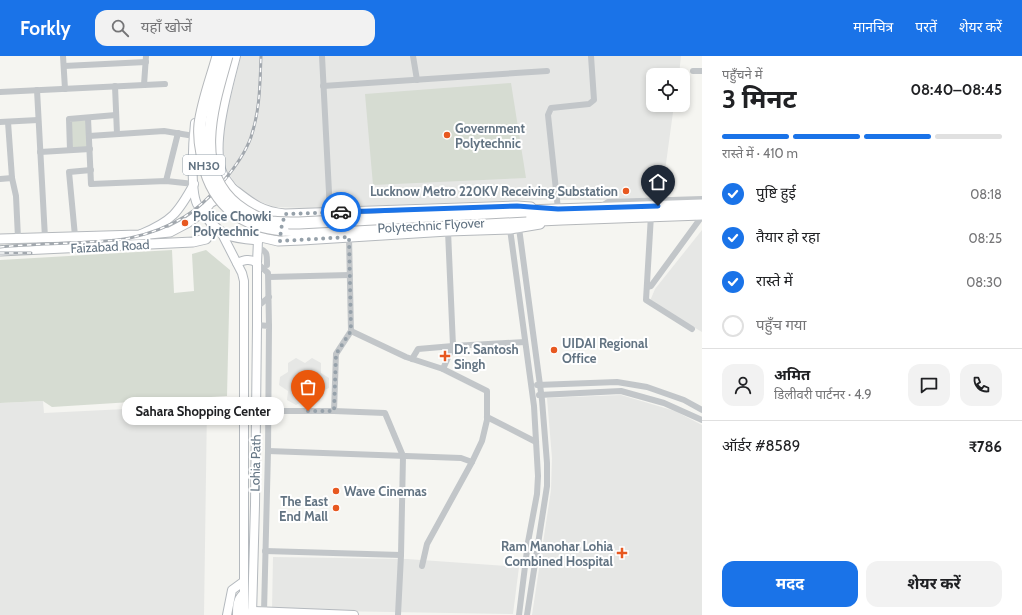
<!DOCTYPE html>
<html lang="hi">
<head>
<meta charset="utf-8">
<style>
  body { margin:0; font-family:Cabin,"Noto Sans Devanagari",sans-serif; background:#f2f2f2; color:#202124; height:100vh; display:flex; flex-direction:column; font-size:15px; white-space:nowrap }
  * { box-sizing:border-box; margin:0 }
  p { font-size:13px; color:#757577 }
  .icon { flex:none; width:22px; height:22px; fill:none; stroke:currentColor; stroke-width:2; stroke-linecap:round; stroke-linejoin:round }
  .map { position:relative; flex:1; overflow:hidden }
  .drawer { display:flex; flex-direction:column; background:#fff; width:320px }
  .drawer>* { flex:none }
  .tools { position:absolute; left:646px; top:12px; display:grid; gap:8px }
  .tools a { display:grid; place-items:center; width:44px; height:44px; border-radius:8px; background:#fff; box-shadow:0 2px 6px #0003; font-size:20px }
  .pin { position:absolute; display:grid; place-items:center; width:34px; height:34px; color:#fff; margin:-41px -17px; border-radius:50% 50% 50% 0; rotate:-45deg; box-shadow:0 0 4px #0007 }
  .pin .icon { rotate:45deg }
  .courier { position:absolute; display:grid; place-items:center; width:40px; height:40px; margin:-20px; border:3px solid #1a73e8; border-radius:50%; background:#fff; color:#222; box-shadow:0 1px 5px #0007 }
  .bubble { position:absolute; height:28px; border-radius:12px; background:#fff; box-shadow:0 2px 6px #0003; font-size:13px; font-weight:700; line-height:28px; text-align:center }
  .headline em { font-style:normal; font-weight:700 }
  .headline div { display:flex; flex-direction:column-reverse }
  .headline { display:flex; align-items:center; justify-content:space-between; height:68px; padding:0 20px }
  h1 { font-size:26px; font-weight:700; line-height:30px }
  .bar { display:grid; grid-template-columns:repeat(4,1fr); gap:6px 4px; align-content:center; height:48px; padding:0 20px }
  .bar i { height:5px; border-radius:3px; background:#e0e0e0 }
  .bar .selected { background:#1a73e8 }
  .bar p { grid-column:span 4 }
  .line { display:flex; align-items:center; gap:10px; padding:0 20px; border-top:1px solid #e0e0e0 }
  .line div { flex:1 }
  .round { display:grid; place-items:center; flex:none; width:42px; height:42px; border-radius:12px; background:#f2f2f2 }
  ol { padding:0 20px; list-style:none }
  li { display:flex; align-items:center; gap:12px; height:44px }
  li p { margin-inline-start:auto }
  li .icon { padding:4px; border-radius:50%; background:#1a73e8; color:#fff; stroke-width:4 }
  li:last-child { color:#757577 }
  li i { width:22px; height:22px; border:2px solid #e0e0e0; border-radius:50% }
  .cta { display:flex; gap:8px; margin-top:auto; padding:8px 20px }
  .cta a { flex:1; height:46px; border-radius:12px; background:#1a73e8; color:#fff; font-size:16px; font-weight:700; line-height:46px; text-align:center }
  .cta a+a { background:#f2f2f2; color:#202124 }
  header { display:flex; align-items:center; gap:24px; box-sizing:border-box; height:56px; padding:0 20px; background:#1a73e8; color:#fff }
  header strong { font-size:19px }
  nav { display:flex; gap:22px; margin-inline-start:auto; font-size:14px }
  .search { width:280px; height:36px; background:#f2f2f2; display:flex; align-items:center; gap:10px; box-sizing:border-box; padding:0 14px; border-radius:12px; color:#757577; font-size:15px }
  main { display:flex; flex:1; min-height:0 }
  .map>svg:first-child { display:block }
</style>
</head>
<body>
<header>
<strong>Forkly</strong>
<div class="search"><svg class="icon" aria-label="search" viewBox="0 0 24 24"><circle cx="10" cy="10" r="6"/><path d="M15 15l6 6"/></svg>यहाँ खोजें</div>
<nav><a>मानचित्र</a><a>परतें</a><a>शेयर करें</a></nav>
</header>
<main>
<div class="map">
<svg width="702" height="559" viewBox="0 0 702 559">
  <rect width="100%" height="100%" fill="#f5f5f1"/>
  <g fill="#e6e7e5">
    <path d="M 241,0 L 681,0 L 679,19 L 653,19 L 653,49 L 674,49 L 661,144 L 526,144 L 307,152 L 275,151 L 250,142 L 235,127 L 224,111 L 223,93 L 225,64 Z"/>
    <path d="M 702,174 L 702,276 L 650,245 L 655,233 Z"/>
    <path d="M 296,302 L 305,307 L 312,302 L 321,307 L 321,317 L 329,322 L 329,332 L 320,336 L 320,345 L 312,349 L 304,345 L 296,349 L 287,344 L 288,335 L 279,329 L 280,321 L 288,316 L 288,307 Z"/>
    <path d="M 621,339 L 675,355 L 702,369 L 702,559 L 532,559 L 551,434 L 552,402 L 547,342 Z"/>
    <path d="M 43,345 L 44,357 L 207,349 L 204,559 L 0,559 L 0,347 Z"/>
    <path d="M 273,501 L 407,503 L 519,511 L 513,558 L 272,554 Z"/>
  </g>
  <g fill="#d6dcd2">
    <path d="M 511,27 L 526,122 L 373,129 L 365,38 Z"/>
    <path d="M 87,64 L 88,91 L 72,91 L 71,65 Z"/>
    <path d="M 172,194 L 174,237 L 194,235 L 192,198 L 206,194 L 230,214 L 227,340 L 52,351 L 43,345 L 0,347 L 0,204 Z"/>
  </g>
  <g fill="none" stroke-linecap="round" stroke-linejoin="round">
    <g stroke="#b4b9be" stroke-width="10">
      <g id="secondary">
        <path d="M 195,67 C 193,85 190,133 197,148 C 199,151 202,153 204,155"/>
        <path d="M 233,133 C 230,128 225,123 223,118 C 210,91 229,28 236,0"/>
        <path d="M 221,176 L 242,217 L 244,225 L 244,559"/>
        <path d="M 141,178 C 172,165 178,157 194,128"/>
        <path d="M 237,207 C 244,204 250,202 257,207"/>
        <path d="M 252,555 L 354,559"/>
        <path d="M 227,559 L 232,534 L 243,526"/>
        <path d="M 237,559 C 237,550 237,544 243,538"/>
        <path d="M 252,559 L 255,449 L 257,269 L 257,207 L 258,184"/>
      </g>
    </g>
    <g stroke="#b5b9bd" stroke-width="11">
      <g id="primary">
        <path d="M 204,155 C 215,180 233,182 258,184 L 263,177"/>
        <path d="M 261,181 L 278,185 L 302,184 L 448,175 L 510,173 L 540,168"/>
        <path d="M 0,183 L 139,179 L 170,176 L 187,167 L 204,155 L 210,147 L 233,133 C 251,147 261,156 285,158 L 517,150 L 531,151"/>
        <path d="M 0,195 L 193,186 L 206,183 L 215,172"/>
      </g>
    </g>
    <g stroke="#b5b8bb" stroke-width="13">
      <g id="highway">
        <path d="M 526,155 L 702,149"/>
        <path d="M 283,174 L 301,175 L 562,163 L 702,158"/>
      </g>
    </g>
    <g stroke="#c2c6c9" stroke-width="6">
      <path d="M 63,0 L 65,33"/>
      <path d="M 322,0 L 330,156"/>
      <path d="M 413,0 L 417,24"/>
      <path d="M 64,10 L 146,6"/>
      <path d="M 693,15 L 702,15"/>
      <path d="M 144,29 L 146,0"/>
      <path d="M 115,30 L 117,78"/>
      <path d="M 323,30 L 547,15"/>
      <path d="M 37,34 L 45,182"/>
      <path d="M 0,36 L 165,28"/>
      <path d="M 88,62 L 91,128 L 166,125 L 194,128"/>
      <path d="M 0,66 L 38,64"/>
      <path d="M 8,66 L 12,122 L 16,140 L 18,182"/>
      <path d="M 89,80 L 164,75 L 194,80"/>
      <path d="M 70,94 L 69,63 L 116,59"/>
      <path d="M 40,96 L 90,93"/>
      <path d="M 0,123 L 12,122"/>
      <path d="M 166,125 L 178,77"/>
      <path d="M 600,151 L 608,146 L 702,143"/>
      <path d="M 558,153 L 548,59 L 551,52 L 589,48 L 594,44 L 591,0"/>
      <path d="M 651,159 L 646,244 L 692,273"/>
      <path d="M 519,172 L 542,344 L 547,407 L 547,430 L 527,559"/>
      <path d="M 510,173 L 534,350 L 538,420 L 537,438 L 528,486 L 519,559"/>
      <path d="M 448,175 L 453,290 L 525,286"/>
      <path d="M 75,180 L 69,116 L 91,114"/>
      <path d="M 258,192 C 268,195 267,199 267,209"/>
      <path d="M 257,207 L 268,217 L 269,270"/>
      <path d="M 269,221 L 350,219"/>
      <path d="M 647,231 L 651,230 L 700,163"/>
      <path d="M 257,251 L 269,241"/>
      <path d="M 257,269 L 269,270 L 268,395 L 264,556"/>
      <path d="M 351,275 L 406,301 L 443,313"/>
      <path d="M 412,303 L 418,293 L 453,290 L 443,313 L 487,335 L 487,364 L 482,385 L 472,406 L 427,488 L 422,510"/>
      <path d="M 537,329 L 617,326 L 647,331 L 684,344 L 702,354"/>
      <path d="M 539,339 L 621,335 L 664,347 L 702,364"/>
      <path d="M 269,355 L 334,355 L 385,357 L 403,400 L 401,499 L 398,559"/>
      <path d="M 334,355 L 336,298 L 351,275 L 349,181"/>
      <path d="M 487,361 L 536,386"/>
      <path d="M 268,395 L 461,402 L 472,406"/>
      <path d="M 265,495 L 401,499"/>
    </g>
    <use href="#secondary" stroke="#fff" stroke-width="8"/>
    <use href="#primary" stroke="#fff" stroke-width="9"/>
    <use href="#highway" stroke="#fff" stroke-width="11"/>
    <g stroke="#a2a8ae" stroke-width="3">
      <g id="rail">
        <path d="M 0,191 C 29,188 59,188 88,186 C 102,185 116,185 130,182 C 148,178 168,171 184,161 C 208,147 242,107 251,81 C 260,54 260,28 261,0"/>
        <path d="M 0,197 L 31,197"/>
      </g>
    </g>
    <use href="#rail" stroke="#fff" stroke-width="1.5" stroke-dasharray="4.5" stroke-linecap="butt"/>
    <g stroke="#b5b8bb" stroke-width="13" stroke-linecap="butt">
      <g id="highway-bridge">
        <path d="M 218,0 C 212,22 203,45 200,68 C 199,78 200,88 202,98 C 209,144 237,170 283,174"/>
        <path d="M 227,0 C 214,46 191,113 237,149 C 246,156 259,164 272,166 C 281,167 290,167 299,167 L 526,155"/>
      </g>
    </g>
    <use href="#highway-bridge" stroke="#fff" stroke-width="11"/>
  </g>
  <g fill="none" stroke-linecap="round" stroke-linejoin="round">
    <path stroke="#96a1aa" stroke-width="4" stroke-dasharray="0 7.2" d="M 308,355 L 334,355 L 336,298 L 351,275 L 349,181 L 280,185 L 281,173 L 285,158 L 341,156"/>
    <path stroke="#1a73e8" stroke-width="5" d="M 341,156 L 517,150 L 558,153 L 658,150"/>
  </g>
  <g fill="#e75820" stroke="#fff" stroke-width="1.5">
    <circle cx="447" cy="79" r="4"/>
    <circle cx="626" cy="135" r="4"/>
    <circle cx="185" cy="167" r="4"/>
    <circle cx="554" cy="294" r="4"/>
    <path d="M443 294h4v4h4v4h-4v4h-4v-4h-4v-4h4z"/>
    <circle cx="336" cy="435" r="4"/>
    <circle cx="336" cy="452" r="4"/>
    <path d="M620 491h4v4h4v4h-4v4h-4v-4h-4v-4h4z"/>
  </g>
  <g text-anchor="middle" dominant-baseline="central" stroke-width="4" stroke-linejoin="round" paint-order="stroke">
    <rect fill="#fff" stroke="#929ea8" stroke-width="1" x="183" y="99" width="42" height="20" rx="3"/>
    <g font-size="12" font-weight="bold" fill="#637483">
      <text x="204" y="109">NH30</text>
    </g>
    <g font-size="13" font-weight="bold" fill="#637483" stroke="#fff" text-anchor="start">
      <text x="455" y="72">Government<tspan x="455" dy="15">Polytechnic</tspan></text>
      <text x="618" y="135" text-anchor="end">Lucknow Metro 220KV Receiving Substation</text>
      <text x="193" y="160">Police Chowki<tspan x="193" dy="15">Polytechnic</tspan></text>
      <text x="562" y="287">UIDAI Regional<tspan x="562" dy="15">Office</tspan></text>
      <text x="454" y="293">Dr. Santosh<tspan x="454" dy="15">Singh</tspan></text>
      <text x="344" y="435">Wave Cinemas</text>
      <text x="328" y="445" text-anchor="end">The East<tspan x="328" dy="15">End Mall</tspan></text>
      <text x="613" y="490" text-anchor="end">Ram Manohar Lohia<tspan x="613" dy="15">Combined Hospital</tspan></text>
    </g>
    <g font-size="13" fill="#637483" stroke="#fff">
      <text transform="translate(431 169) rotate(-3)">Polytechnic Flyover</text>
      <text transform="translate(110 190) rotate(-3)">Faizabad Road</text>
      <text transform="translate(255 407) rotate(-89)">Lohia Path</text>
    </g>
  </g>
</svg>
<div class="tools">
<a><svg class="icon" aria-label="locate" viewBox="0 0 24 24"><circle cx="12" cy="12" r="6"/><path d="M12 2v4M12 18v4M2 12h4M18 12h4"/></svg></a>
</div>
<div class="pin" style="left:308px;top:355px;background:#ea580c"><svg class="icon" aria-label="bag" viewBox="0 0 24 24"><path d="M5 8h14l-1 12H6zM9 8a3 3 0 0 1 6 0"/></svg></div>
<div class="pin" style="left:658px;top:150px;background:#1f2937"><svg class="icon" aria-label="home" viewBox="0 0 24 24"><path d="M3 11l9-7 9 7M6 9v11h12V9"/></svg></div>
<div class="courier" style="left:341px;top:156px"><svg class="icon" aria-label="car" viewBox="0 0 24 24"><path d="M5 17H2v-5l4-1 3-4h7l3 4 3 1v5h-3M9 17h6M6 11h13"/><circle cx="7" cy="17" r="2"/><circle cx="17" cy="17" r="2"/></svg></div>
<div class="bubble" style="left:122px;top:341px;width:162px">Sahara Shopping Center</div>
</div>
<section class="drawer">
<div class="headline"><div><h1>3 मिनट</h1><p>पहुँचने में</p></div><em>08:40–08:45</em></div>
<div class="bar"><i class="selected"></i><i class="selected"></i><i class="selected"></i><i></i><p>रास्ते में · 410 m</p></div>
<ol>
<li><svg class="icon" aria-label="check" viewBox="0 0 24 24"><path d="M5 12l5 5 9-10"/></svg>पुष्टि हुई<p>08:18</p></li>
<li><svg class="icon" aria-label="check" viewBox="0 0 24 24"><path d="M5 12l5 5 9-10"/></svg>तैयार हो रहा<p>08:25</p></li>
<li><svg class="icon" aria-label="check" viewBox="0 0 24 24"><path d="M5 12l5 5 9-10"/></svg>रास्ते में<p>08:30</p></li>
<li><i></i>पहुँच गया</li>
</ol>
<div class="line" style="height:72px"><a class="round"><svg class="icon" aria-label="person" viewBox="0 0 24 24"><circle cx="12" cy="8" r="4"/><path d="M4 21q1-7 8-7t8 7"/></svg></a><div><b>अमित</b><p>डिलीवरी पार्टनर · 4.9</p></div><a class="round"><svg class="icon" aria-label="chat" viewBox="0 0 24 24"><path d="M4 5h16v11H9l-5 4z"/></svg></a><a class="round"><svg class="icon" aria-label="phone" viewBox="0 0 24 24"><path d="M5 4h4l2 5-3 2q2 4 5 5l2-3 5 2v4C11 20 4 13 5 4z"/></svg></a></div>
<div class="line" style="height:52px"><div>ऑर्डर #8589</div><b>₹786</b></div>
<div class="cta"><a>मदद</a><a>शेयर करें</a></div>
</section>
</main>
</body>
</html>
